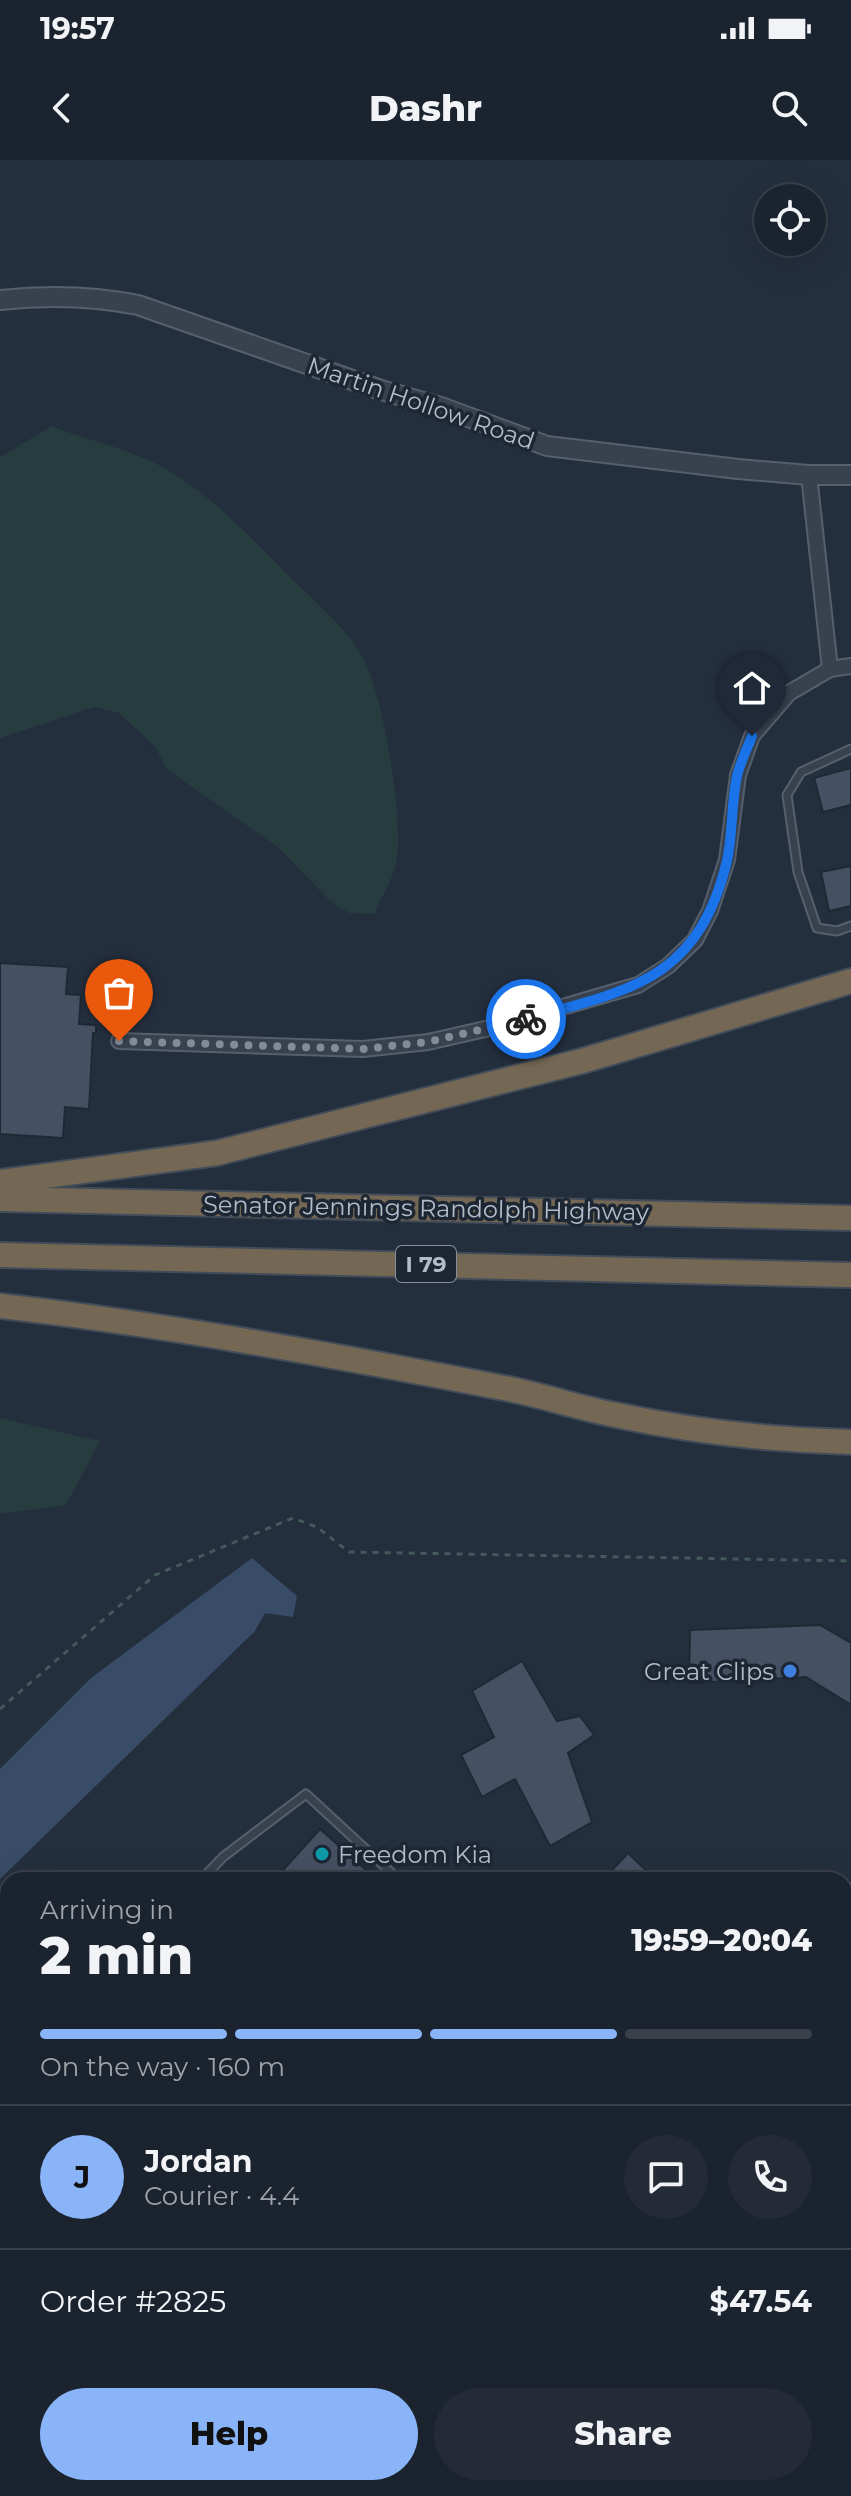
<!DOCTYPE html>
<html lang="en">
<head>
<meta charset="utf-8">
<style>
  body { margin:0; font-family:Montserrat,sans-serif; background:#242b36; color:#f1f3f6; height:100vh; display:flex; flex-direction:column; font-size:30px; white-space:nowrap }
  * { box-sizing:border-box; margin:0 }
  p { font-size:26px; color:#a0a4aa }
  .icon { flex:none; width:44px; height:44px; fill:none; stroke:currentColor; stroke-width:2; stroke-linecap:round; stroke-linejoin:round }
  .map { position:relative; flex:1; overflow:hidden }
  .panel { position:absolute; left:0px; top:1712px; width:852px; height:624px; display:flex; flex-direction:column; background:#1b232e; border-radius:24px 24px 0 0; box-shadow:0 8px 32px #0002,0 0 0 2px #39404a }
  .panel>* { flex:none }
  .fabs { position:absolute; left:754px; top:24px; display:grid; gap:16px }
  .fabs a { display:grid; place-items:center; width:72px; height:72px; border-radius:50%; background:#1b232e; box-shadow:0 8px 32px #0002,0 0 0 2px #39404a; font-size:40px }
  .pin { position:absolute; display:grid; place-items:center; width:68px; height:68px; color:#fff; margin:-82px -34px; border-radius:50% 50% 50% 0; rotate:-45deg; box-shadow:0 0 8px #0007 }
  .pin .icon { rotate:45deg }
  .courier { position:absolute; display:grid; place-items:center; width:80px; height:80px; margin:-40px; border:6px solid #1a73e8; border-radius:50%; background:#fff; color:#222; box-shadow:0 2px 10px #0007 }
  .headline em { font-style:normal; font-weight:800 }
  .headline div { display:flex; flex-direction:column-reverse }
  .headline { display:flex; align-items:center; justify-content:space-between; height:136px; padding:0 40px }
  h1 { font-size:52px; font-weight:800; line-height:60px }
  .bar { display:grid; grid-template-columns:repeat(4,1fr); gap:12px 8px; align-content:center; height:96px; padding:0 40px }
  .bar i { height:10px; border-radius:6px; background:#39404a }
  .bar .current { background:#8ab4f8 }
  .bar p { grid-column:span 4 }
  .line { display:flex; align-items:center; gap:20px; padding:0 40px; border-top:2px solid #39404a }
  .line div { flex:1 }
  .round { display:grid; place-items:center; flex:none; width:84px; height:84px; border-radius:42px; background:#242b36 }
  .action { display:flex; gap:16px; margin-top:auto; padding:16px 40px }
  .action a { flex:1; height:92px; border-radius:48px; background:#8ab4f8; color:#111; font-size:32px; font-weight:800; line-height:92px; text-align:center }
  .action a+a { background:#242b36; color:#f1f3f6 }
  .status { display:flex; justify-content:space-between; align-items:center; height:56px; padding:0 40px; background:#1b232e; direction:ltr }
  .status svg { height:22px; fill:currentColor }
  header { display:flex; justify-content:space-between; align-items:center; height:104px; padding:0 40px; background:#1b232e; font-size:36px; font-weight:800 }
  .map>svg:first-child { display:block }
</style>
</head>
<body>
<div class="status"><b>19:57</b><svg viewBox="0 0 49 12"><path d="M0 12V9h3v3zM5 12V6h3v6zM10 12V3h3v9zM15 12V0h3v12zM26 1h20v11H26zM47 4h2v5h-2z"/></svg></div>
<header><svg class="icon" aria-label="back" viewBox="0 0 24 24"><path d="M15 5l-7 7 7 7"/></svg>Dashr<svg class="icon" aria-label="search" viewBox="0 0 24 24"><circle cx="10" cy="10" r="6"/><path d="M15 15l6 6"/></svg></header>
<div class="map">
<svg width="851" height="2336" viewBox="0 0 851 2336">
  <rect width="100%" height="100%" fill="#242f3e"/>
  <g fill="#263c3f">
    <path d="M 52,266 C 86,280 123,287 155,303 C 209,331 251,378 293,420 C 318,444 345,467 362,496 C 383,531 405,664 396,704 C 392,721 381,738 374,754 L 349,753 L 331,742 L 279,688 L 168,610 L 155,587 L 119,553 L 94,547 L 0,578 L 0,297 Z"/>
    <path d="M 0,1258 L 100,1281 L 66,1345 L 0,1354 Z"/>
  </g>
  <path fill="#394c67" d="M 252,1398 L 297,1436 L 293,1457 L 265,1453 L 255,1471 L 0,1719 L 0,1609 L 91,1518 Z"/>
  <g fill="#455162" stroke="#1f2835" stroke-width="2">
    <path d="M 851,608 L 851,645 L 823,652 L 814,618 Z"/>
    <path d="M 851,706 L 851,746 L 829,751 L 821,712 Z"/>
    <path d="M 0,803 L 68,807 L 66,834 L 81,835 L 79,864 L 96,865 L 96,873 L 93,873 L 89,949 L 65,947 L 63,978 L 0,974 Z"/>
    <path d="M 820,1465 L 851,1483 L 851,1545 L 806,1517 L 689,1523 L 690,1470 Z"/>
    <path d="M 522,1501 L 557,1561 L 580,1556 L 594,1575 L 568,1593 L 592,1662 L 550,1686 L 515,1619 L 482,1637 L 461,1595 L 494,1577 L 472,1531 Z"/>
    <path d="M 320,1669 L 377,1720 L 275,1719 Z"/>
    <path d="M 628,1693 L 656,1720 L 603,1720 Z"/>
    <path d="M 488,2328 L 536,2328 L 537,2336 L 469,2336 Z"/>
  </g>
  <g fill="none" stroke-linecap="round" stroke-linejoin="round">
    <g stroke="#565f6c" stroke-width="11">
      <g id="service">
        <path d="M 851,589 L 801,612 L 787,635 L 798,712 L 817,768 L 837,771 L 851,766"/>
        <path d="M 201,1720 L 223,1697 L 306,1634 L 399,1720"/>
        <path d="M 844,1794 L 851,1800"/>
        <path d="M 844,1853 L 851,1844"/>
        <path d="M 0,1946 L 8,1932"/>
        <path d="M 844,1950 L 851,1956"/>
        <path d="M 0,1988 L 8,1989"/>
        <path d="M 844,2005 L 851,2005"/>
        <path d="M 0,2048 L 8,2062"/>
        <path d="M 382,2328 L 385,2336"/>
        <path d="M 430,2328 L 432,2336"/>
        <path d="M 563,2328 L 565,2336"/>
        <path d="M 610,2328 L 612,2336"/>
        <path d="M 727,2328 L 729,2336"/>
        <path d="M 780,2328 L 782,2336"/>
        <path d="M 817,2328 L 819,2336"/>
      </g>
    </g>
    <g stroke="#565f6c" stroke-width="18">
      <g id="minor">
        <path d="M 809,315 L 830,509"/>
        <path d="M 119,881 L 363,889 L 428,882 L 494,867 L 638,825 L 668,806 L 695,780 L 710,751 L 727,700 L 738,615 L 752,576 L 789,533 L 830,509 L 851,506"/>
      </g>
    </g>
    <g stroke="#565f6c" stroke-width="22">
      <g id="tertiary">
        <path d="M 0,140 C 46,135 93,136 138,145 L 381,230 L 441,247 L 547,286 L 738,309 L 809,315 L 851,315"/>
        <path d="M 844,1742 L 851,1733"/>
        <path d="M 685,2328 L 687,2336"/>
      </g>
    </g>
    <g stroke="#434c59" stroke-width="28">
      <g id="motorway">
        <path d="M 0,1022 L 217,993 L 582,901 L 851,821"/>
        <path d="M 0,1039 L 851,1058"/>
        <path d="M 0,1095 L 851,1115"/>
        <path d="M 0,1146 C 169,1165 337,1196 504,1228 C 542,1235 578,1248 616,1255 C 695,1272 770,1280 851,1282"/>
      </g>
    </g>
    <path stroke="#44595c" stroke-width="3" stroke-dasharray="6 6" stroke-linecap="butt" d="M 0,1549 L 155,1415 L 293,1358 L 317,1367 L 349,1392 L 851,1401"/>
    <use href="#service" stroke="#38414e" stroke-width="7"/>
    <use href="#minor" stroke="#38414e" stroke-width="14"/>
    <use href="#tertiary" stroke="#38414e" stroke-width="18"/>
    <use href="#motorway" stroke="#746855" stroke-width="24"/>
  </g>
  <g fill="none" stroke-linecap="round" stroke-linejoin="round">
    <path stroke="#828b98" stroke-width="8" stroke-dasharray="0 14.4" d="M 119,881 L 363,889 L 428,882 L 526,859"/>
    <path stroke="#1a73e8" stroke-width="10" d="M 526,859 C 631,830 698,820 727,701 C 733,673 731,644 737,616 C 740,603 747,589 752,576"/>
  </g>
  <circle fill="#3f7fe0" stroke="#1d2633" stroke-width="3" cx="790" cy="1511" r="8"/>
  <circle fill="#0f9aa8" stroke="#1d2633" stroke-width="3" cx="322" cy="1694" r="8"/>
  <g text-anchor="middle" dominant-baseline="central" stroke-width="7" stroke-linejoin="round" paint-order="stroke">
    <rect fill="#1d2633" stroke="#878f9c" stroke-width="2" x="396" y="1086" width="60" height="36" rx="6"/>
    <g font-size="22" font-weight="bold" fill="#b4bcc9">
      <text x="426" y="1104">I 79</text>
    </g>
    <g font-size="24" fill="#b4bcc9" stroke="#1d2633">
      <text transform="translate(421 243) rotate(19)">Martin Hollow Road</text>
      <text transform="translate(426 1048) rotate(1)">Senator Jennings Randolph Highway</text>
    </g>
    <g font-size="24" fill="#b4bcc9" stroke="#1d2633" text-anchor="end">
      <text x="774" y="1511">Great Clips</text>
      <text x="338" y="1694" text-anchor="start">Freedom Kia</text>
    </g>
  </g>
</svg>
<div class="fabs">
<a><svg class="icon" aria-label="locate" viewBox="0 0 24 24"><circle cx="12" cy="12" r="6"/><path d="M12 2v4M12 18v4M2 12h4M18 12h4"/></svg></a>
</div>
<div class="pin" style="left:119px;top:881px;background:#ea580c"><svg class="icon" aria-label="bag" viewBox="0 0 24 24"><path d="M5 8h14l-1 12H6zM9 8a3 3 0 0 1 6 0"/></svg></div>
<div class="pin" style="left:752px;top:576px;background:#1f2937"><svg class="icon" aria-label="home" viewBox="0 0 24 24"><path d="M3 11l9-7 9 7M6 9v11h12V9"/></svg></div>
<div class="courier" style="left:526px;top:859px"><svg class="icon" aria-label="bike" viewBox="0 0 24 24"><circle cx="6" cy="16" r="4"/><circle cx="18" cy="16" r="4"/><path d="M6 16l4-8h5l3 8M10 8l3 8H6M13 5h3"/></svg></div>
<section class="panel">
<div class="headline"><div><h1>2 min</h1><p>Arriving in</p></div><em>19:59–20:04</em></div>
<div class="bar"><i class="current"></i><i class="current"></i><i class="current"></i><i></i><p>On the way · 160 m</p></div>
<div class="line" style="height:144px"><b class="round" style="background:#8ab4f8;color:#111">J</b><div><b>Jordan</b><p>Courier · 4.4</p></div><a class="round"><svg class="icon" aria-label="chat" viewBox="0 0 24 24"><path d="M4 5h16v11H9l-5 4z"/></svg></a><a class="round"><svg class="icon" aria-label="phone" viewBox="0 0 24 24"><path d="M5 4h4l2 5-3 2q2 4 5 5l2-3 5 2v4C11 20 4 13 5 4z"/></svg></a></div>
<div class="line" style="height:104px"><div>Order #2825</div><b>$47.54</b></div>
<div class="action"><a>Help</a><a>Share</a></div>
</section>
</div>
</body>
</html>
